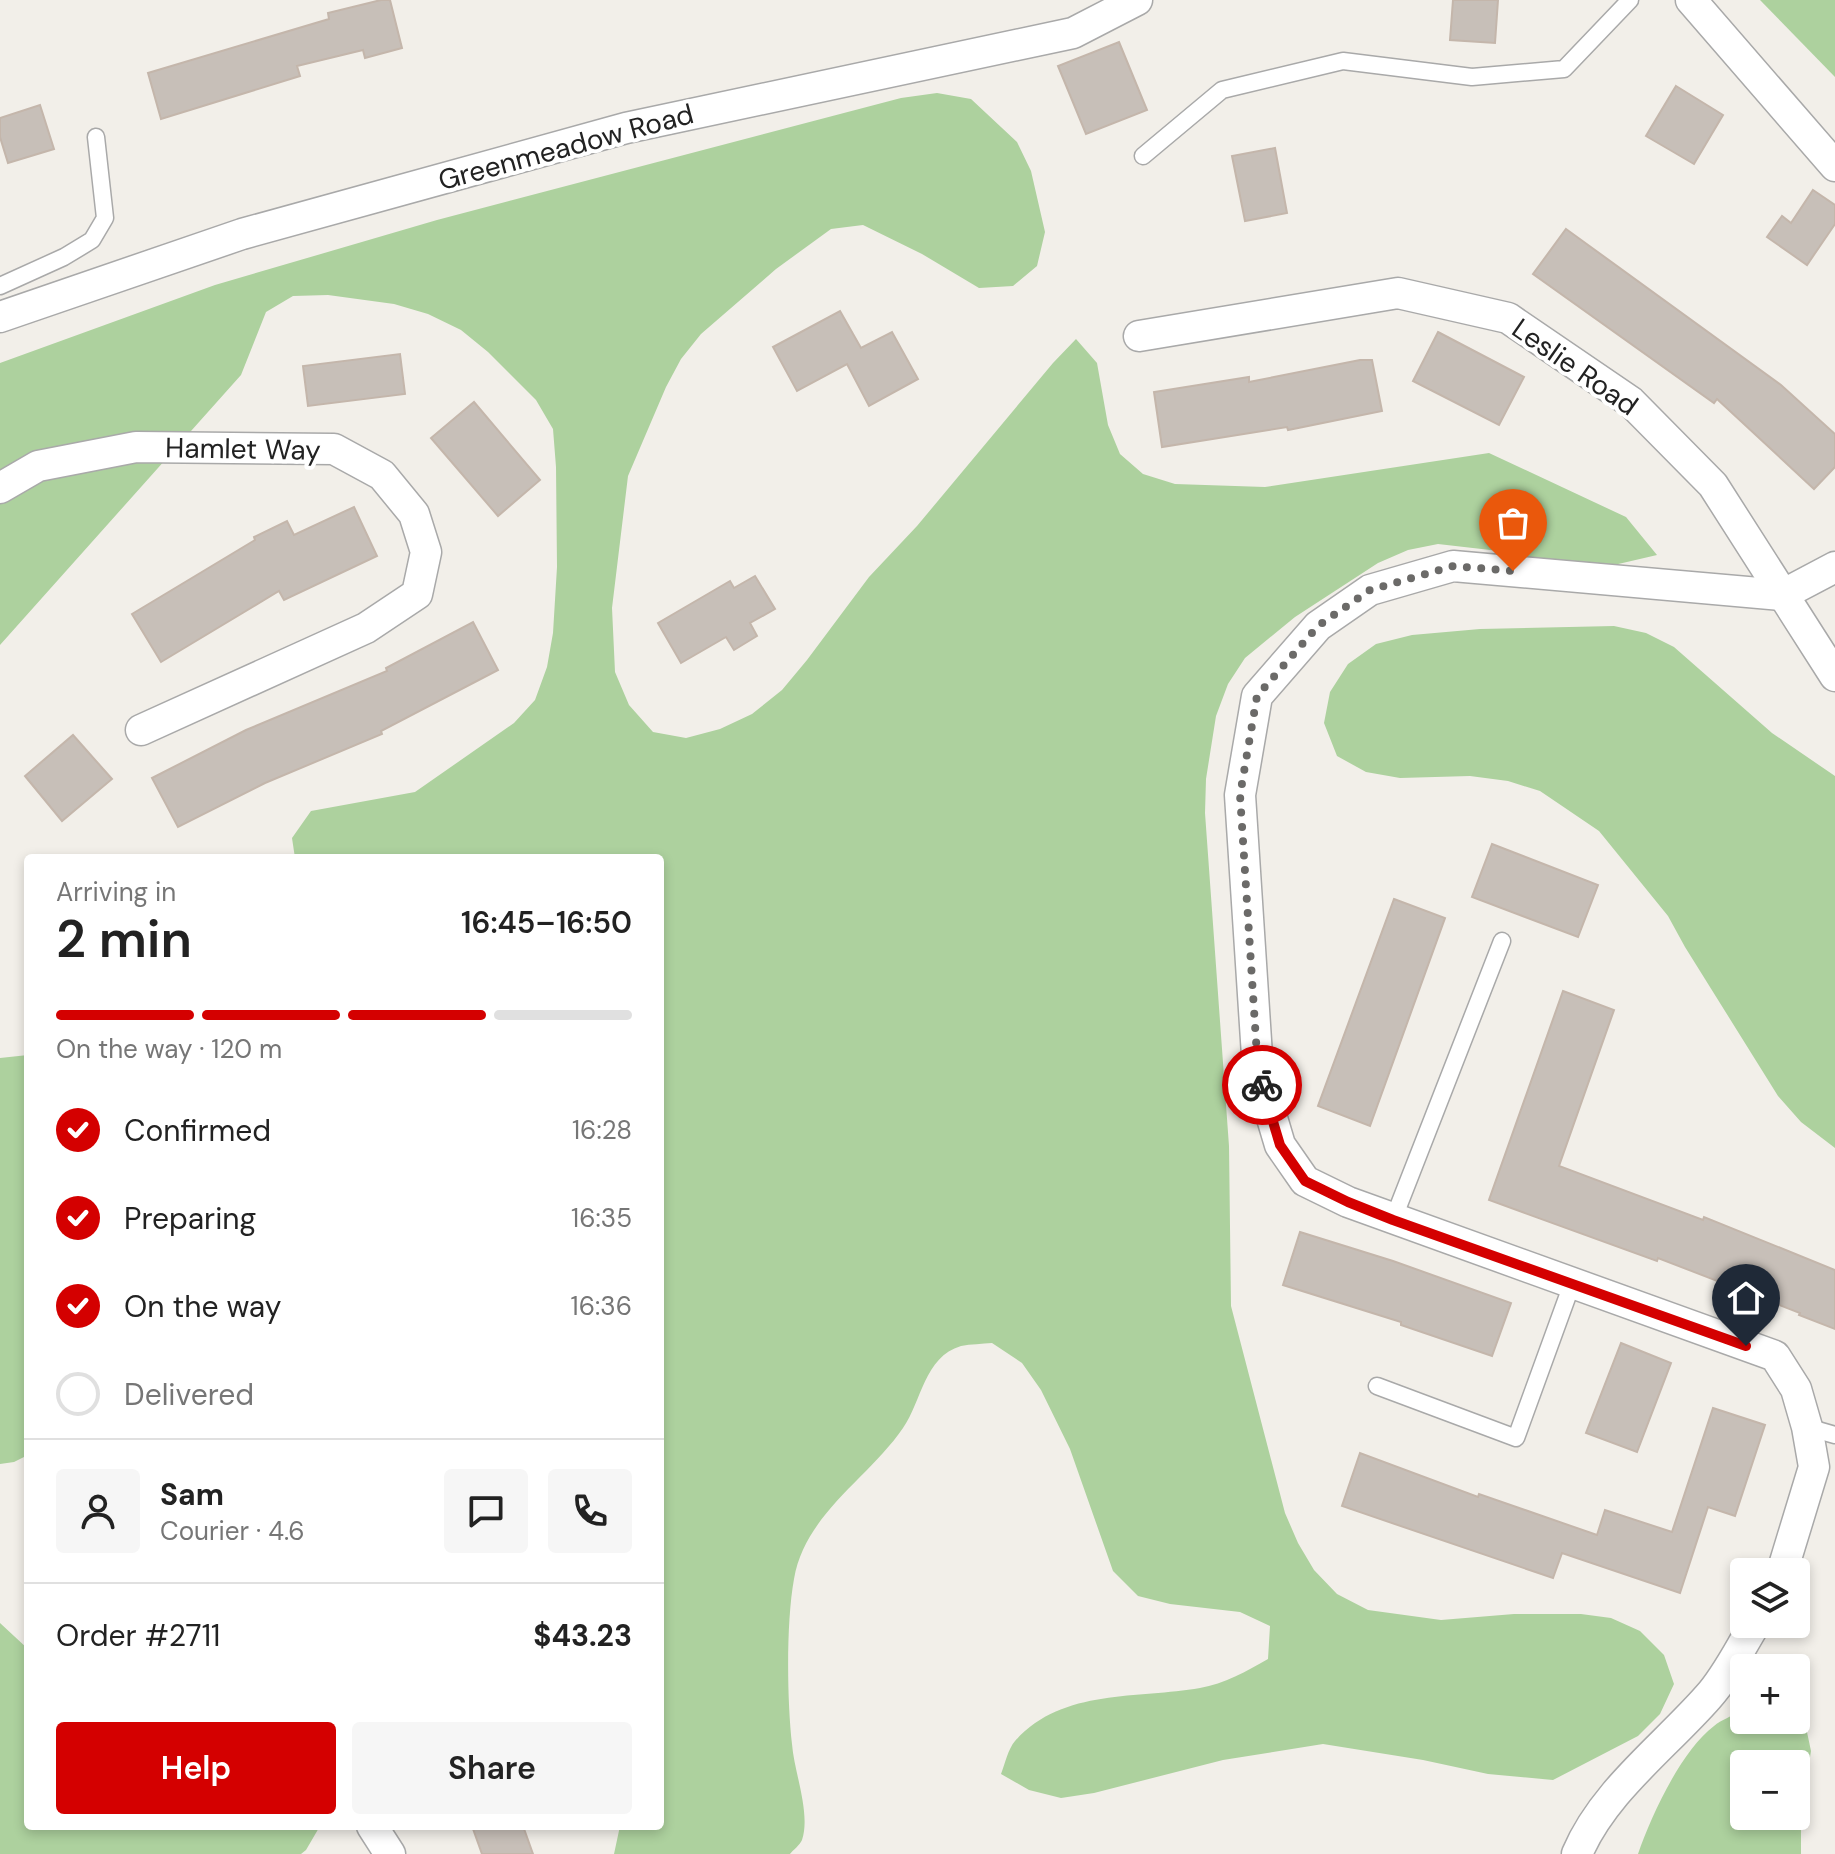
<!DOCTYPE html>
<html lang="en">
<head>
<meta charset="utf-8">
<style>
  body { margin:0; font-family:"DM Sans",sans-serif; background:#f6f6f6; color:#222; height:100vh; display:flex; flex-direction:column; font-size:30px; white-space:nowrap }
  * { box-sizing:border-box; margin:0 }
  p { font-size:26px; color:#767676 }
  .icon { flex:none; width:44px; height:44px; fill:none; stroke:currentColor; stroke-width:2; stroke-linecap:round; stroke-linejoin:round }
  .map { position:relative; flex:1; overflow:hidden }
  .side { position:absolute; left:24px; top:854px; width:640px; height:976px; display:flex; flex-direction:column; background:#fff; border-radius:8px; box-shadow:0 4px 12px #0003 }
  .side>* { flex:none }
  .fabs { position:absolute; left:1730px; top:1558px; display:grid; gap:16px }
  .fabs a { display:grid; place-items:center; width:80px; height:80px; border-radius:8px; background:#fff; box-shadow:0 4px 12px #0003; font-size:40px }
  .pin { position:absolute; display:grid; place-items:center; width:68px; height:68px; color:#fff; margin:-82px -34px; border-radius:50% 50% 50% 0; rotate:-45deg; box-shadow:0 0 8px #0007 }
  .pin .icon { rotate:45deg }
  .courier { position:absolute; display:grid; place-items:center; width:80px; height:80px; margin:-40px; border:6px solid #d40000; border-radius:50%; background:#fff; color:#222; box-shadow:0 2px 10px #0007 }
  .head em { font-style:normal; font-weight:600 }
  .head div { display:flex; flex-direction:column-reverse }
  .head { display:flex; align-items:center; justify-content:space-between; height:136px; padding:0 32px }
  h1 { font-size:52px; font-weight:600; line-height:60px }
  .bar { display:grid; grid-template-columns:repeat(4,1fr); gap:12px 8px; align-content:center; height:96px; padding:0 32px }
  .bar i { height:10px; border-radius:6px; background:#e0e0e0 }
  .bar .current { background:#d40000 }
  .bar p { grid-column:span 4 }
  .line { display:flex; align-items:center; gap:20px; padding:0 32px; border-top:2px solid #e0e0e0 }
  .line div { flex:1 }
  .round { display:grid; place-items:center; flex:none; width:84px; height:84px; border-radius:8px; background:#f6f6f6 }
  ol { padding:0 32px; list-style:none }
  li { display:flex; align-items:center; gap:24px; height:88px }
  li p { margin-inline-start:auto }
  li .icon { padding:8px; border-radius:50%; background:#d40000; color:#fff; stroke-width:4 }
  li:last-child { color:#767676 }
  li i { width:44px; height:44px; border:4px solid #e0e0e0; border-radius:50% }
  .button { display:flex; gap:16px; margin-top:auto; padding:16px 32px }
  .button a { flex:1; height:92px; border-radius:8px; background:#d40000; color:#fff; font-size:32px; font-weight:600; line-height:92px; text-align:center }
  .button a+a { background:#f6f6f6; color:#222 }
  .map>svg:first-child { display:block }
</style>
</head>
<body>
<div class="map">
<svg width="1835" height="1854" viewBox="0 0 1835 1854">
  <rect width="100%" height="100%" fill="#f2efe9"/>
  <g fill="#add19e" fill-rule="evenodd">
    <path d="M 1760,0 L 1835,0 L 1835,77 Z"/>
    <path d="M 937,93 L 971,99 L 1017,142 L 1031,171 L 1045,232 L 1037,266 L 1013,286 L 979,288 L 922,254 L 863,225 L 831,229 L 776,269 L 701,334 L 681,359 L 666,387 L 628,476 L 612,608 L 615,672 L 629,705 L 653,732 L 686,738 L 720,729 L 752,714 L 782,690 L 807,660 L 869,577 L 917,526 L 1053,363 L 1076,339 L 1097,363 L 1108,425 L 1120,454 L 1143,474 L 1175,484 L 1265,487 L 1489,453 L 1626,517 L 1657,555 L 1584,572 L 1499,551 L 1438,544 L 1408,550 L 1378,563 L 1295,617 L 1245,658 L 1228,684 L 1216,716 L 1206,779 L 1205,813 L 1229,1146 L 1231,1306 L 1285,1513 L 1298,1543 L 1314,1570 L 1337,1594 L 1368,1610 L 1441,1620 L 1514,1614 L 1581,1614 L 1611,1618 L 1640,1631 L 1664,1655 L 1674,1684 L 1660,1714 L 1638,1736 L 1553,1780 L 1488,1774 L 1423,1760 L 1323,1744 L 1223,1760 L 1094,1793 L 1061,1798 L 1029,1790 L 1001,1774 C 1005,1764 1008,1749 1015,1741 C 1062,1688 1138,1699 1200,1688 C 1224,1684 1247,1671 1268,1659 L 1270,1626 L 1240,1612 L 1170,1604 L 1138,1596 L 1113,1571 L 1070,1449 L 1041,1390 L 1022,1363 L 992,1343 C 982,1344 971,1344 961,1346 C 924,1357 922,1401 903,1428 C 868,1479 805,1514 794,1579 C 786,1623 787,1699 792,1744 C 794,1772 811,1813 802,1840 C 800,1845 793,1850 790,1854 L 614,1854 L 620,1826 L 660,1826 L 660,858 L 295,858 L 292,838 L 311,811 L 415,792 L 514,723 L 535,700 L 547,667 L 553,633 L 557,567 L 556,467 L 553,429 L 536,400 L 488,352 L 461,330 L 428,314 L 394,304 L 328,295 L 293,296 L 266,312 L 241,375 L 0,645 L 0,363 L 215,285 L 437,220 L 901,98 Z"/>
    <path d="M 1614,626 L 1646,633 L 1674,647 L 1772,733 L 1835,776 L 1835,1148 L 1801,1122 L 1778,1096 L 1685,947 L 1668,916 L 1599,831 L 1540,791 L 1508,781 L 1470,776 L 1400,778 L 1366,772 L 1337,756 L 1324,723 L 1330,692 L 1348,664 L 1376,644 L 1412,635 L 1480,629 Z"/>
    <path d="M 28,1055 L 28,1455 L 14,1462 L 0,1464 L 0,1058 Z"/>
    <path d="M 0,1623 L 28,1649 L 28,1826 L 320,1826 L 306,1850 L 301,1854 L 0,1854 Z"/>
    <path d="M 1741,1711 L 1744,1711 L 1744,1720 L 1796,1720 L 1796,1716 L 1804,1718 L 1811,1751 L 1801,1814 L 1801,1854 L 1638,1854 C 1651,1816 1681,1751 1714,1726 C 1721,1720 1732,1716 1741,1711 ZM 1796,1764 L 1796,1816 L 1744,1816 L 1744,1764 Z"/>
  </g>
  <g fill="#c7bfb8" stroke="#c4b6ab" stroke-width="2">
    <path d="M 381,0 L 390,0 L 402,48 L 365,58 L 363,50 L 297,66 L 300,76 L 161,119 L 148,73 L 329,19 L 328,13 Z"/>
    <path d="M 1453,0 L 1498,0 L 1495,43 L 1450,40 Z"/>
    <path d="M 1119,42 L 1147,110 L 1086,134 L 1058,66 Z"/>
    <path d="M 1676,86 L 1723,115 L 1694,164 L 1646,136 Z"/>
    <path d="M 40,105 L 54,149 L 8,163 L 0,137 L 0,118 Z"/>
    <path d="M 1275,148 L 1287,213 L 1245,221 L 1232,156 Z"/>
    <path d="M 1813,190 L 1835,205 L 1835,224 L 1807,265 L 1767,237 L 1782,216 L 1791,223 Z"/>
    <path d="M 1566,229 L 1781,385 L 1835,434 L 1835,467 L 1814,489 L 1717,399 L 1714,403 L 1533,274 Z"/>
    <path d="M 840,311 L 861,348 L 892,332 L 918,379 L 869,406 L 847,364 L 797,391 L 773,347 Z"/>
    <path d="M 1438,332 L 1524,377 L 1499,425 L 1413,381 Z"/>
    <path d="M 400,354 L 405,394 L 308,406 L 303,366 Z"/>
    <path d="M 1360,360 L 1372,360 L 1382,411 L 1288,430 L 1287,427 L 1162,447 L 1154,392 L 1249,377 L 1249,382 Z"/>
    <path d="M 474,402 L 540,480 L 498,516 L 431,438 Z"/>
    <path d="M 354,507 L 377,556 L 284,600 L 279,591 L 161,662 L 132,614 L 255,540 L 254,537 L 287,521 L 294,535 Z"/>
    <path d="M 755,576 L 775,609 L 750,623 L 757,636 L 734,650 L 726,637 L 681,663 L 658,623 L 730,581 L 734,588 Z"/>
    <path d="M 473,622 L 498,670 L 381,731 L 382,734 L 265,783 L 178,827 L 152,778 L 246,730 L 387,671 L 386,668 Z"/>
    <path d="M 73,735 L 112,779 L 62,821 L 25,776 Z"/>
    <path d="M 1492,844 L 1598,885 L 1578,937 L 1472,897 Z"/>
    <path d="M 1394,899 L 1445,918 L 1370,1126 L 1318,1106 Z"/>
    <path d="M 1563,991 L 1614,1010 L 1559,1166 L 1703,1220 L 1704,1217 L 1835,1270 L 1835,1329 L 1799,1315 L 1800,1313 L 1658,1258 L 1657,1261 L 1489,1200 Z"/>
    <path d="M 1300,1232 L 1393,1261 L 1511,1303 L 1492,1356 L 1401,1325 L 1401,1322 L 1283,1285 Z"/>
    <path d="M 1621,1343 L 1671,1363 L 1637,1452 L 1586,1433 Z"/>
    <path d="M 1713,1408 L 1765,1425 L 1735,1516 L 1708,1507 L 1680,1593 L 1562,1553 L 1553,1578 L 1342,1506 L 1360,1453 L 1478,1497 L 1479,1494 L 1597,1535 L 1605,1510 L 1672,1532 Z"/>
    <path d="M 472,1826 L 523,1826 L 533,1854 L 482,1854 Z"/>
  </g>
  <g fill="none" stroke-linecap="round" stroke-linejoin="round">
    <g stroke="#a9a9a9" stroke-width="19">
      <g id="service">
        <path d="M 1143,156 L 1222,90 L 1343,61 L 1472,77 L 1564,69 L 1630,0"/>
        <path d="M 0,286 L 64,257 L 92,240 L 105,218 L 96,137"/>
        <path d="M 1393,1220 L 1502,941"/>
        <path d="M 1377,1386 L 1516,1438 L 1572,1284"/>
        <path d="M 1807,1427 L 1835,1435"/>
      </g>
    </g>
    <g stroke="#a9a9a9" stroke-width="33">
      <g id="minor">
        <path d="M 1691,0 L 1835,166"/>
        <path d="M 0,317 L 242,234 L 626,128 L 1073,33 L 1137,0"/>
        <path d="M 1139,336 L 1398,293 L 1508,318 L 1631,402 L 1713,485 L 1835,676"/>
        <path d="M 0,488 L 38,466 L 136,447 L 334,449 L 382,475 L 414,514 L 426,552 L 417,594 L 366,628 L 141,730"/>
        <path d="M 1782,1572 L 1814,1467 L 1807,1427 L 1796,1389 L 1775,1356 L 1348,1202 L 1305,1181 L 1280,1145 L 1258,1071 L 1240,795 L 1257,696 L 1318,626 L 1370,590 L 1453,566 L 1782,595 L 1835,567"/>
        <path d="M 372,1826 L 390,1854"/>
        <path d="M 1577,1854 C 1603,1792 1664,1747 1708,1697 C 1727,1676 1740,1648 1755,1624"/>
      </g>
    </g>
    <use href="#service" stroke="#fff" stroke-width="16"/>
    <use href="#minor" stroke="#fff" stroke-width="30"/>
  </g>
  <g fill="none" stroke-linecap="round" stroke-linejoin="round">
    <path stroke="#6b6a68" stroke-width="8" stroke-dasharray="0 14.4" d="M 1262,1085 L 1258,1071 L 1240,795 L 1257,696 L 1318,626 L 1370,590 L 1453,566 L 1513,571"/>
    <path stroke="#d40000" stroke-width="10" d="M 1262,1085 L 1280,1145 L 1305,1181 L 1348,1202 L 1393,1220 L 1746,1346"/>
  </g>
  <g text-anchor="middle" dominant-baseline="central" stroke-width="8" stroke-linejoin="round" paint-order="stroke">
    <g font-size="28" fill="#222" stroke="#fff">
      <text transform="translate(566 147) rotate(-15)">Greenmeadow Road</text>
      <text transform="translate(1575 367) rotate(35)">Leslie Road</text>
      <text transform="translate(243 449) rotate(1)">Hamlet Way</text>
    </g>
  </g>
</svg>
<div class="fabs">
<a><svg class="icon" aria-label="layers" viewBox="0 0 24 24"><path d="M12 4l9 5-9 5-9-5zM3 14l9 5 9-5"/></svg></a>
<a>+</a>
<a>−</a>
</div>
<div class="pin" style="left:1513px;top:571px;background:#ea580c"><svg class="icon" aria-label="bag" viewBox="0 0 24 24"><path d="M5 8h14l-1 12H6zM9 8a3 3 0 0 1 6 0"/></svg></div>
<div class="pin" style="left:1746px;top:1346px;background:#1f2937"><svg class="icon" aria-label="home" viewBox="0 0 24 24"><path d="M3 11l9-7 9 7M6 9v11h12V9"/></svg></div>
<div class="courier" style="left:1262px;top:1085px"><svg class="icon" aria-label="bike" viewBox="0 0 24 24"><circle cx="6" cy="16" r="4"/><circle cx="18" cy="16" r="4"/><path d="M6 16l4-8h5l3 8M10 8l3 8H6M13 5h3"/></svg></div>
<section class="side">
<div class="head"><div><h1>2 min</h1><p>Arriving in</p></div><em>16:45–16:50</em></div>
<div class="bar"><i class="current"></i><i class="current"></i><i class="current"></i><i></i><p>On the way · 120 m</p></div>
<ol>
<li><svg class="icon" aria-label="check" viewBox="0 0 24 24"><path d="M5 12l5 5 9-10"/></svg>Confirmed<p>16:28</p></li>
<li><svg class="icon" aria-label="check" viewBox="0 0 24 24"><path d="M5 12l5 5 9-10"/></svg>Preparing<p>16:35</p></li>
<li><svg class="icon" aria-label="check" viewBox="0 0 24 24"><path d="M5 12l5 5 9-10"/></svg>On the way<p>16:36</p></li>
<li><i></i>Delivered</li>
</ol>
<div class="line" style="height:144px"><a class="round"><svg class="icon" aria-label="person" viewBox="0 0 24 24"><circle cx="12" cy="8" r="4"/><path d="M4 21q1-7 8-7t8 7"/></svg></a><div><b>Sam</b><p>Courier · 4.6</p></div><a class="round"><svg class="icon" aria-label="chat" viewBox="0 0 24 24"><path d="M4 5h16v11H9l-5 4z"/></svg></a><a class="round"><svg class="icon" aria-label="phone" viewBox="0 0 24 24"><path d="M5 4h4l2 5-3 2q2 4 5 5l2-3 5 2v4C11 20 4 13 5 4z"/></svg></a></div>
<div class="line" style="height:104px"><div>Order #2711</div><b>$43.23</b></div>
<div class="button"><a>Help</a><a>Share</a></div>
</section>
</div>
</body>
</html>
